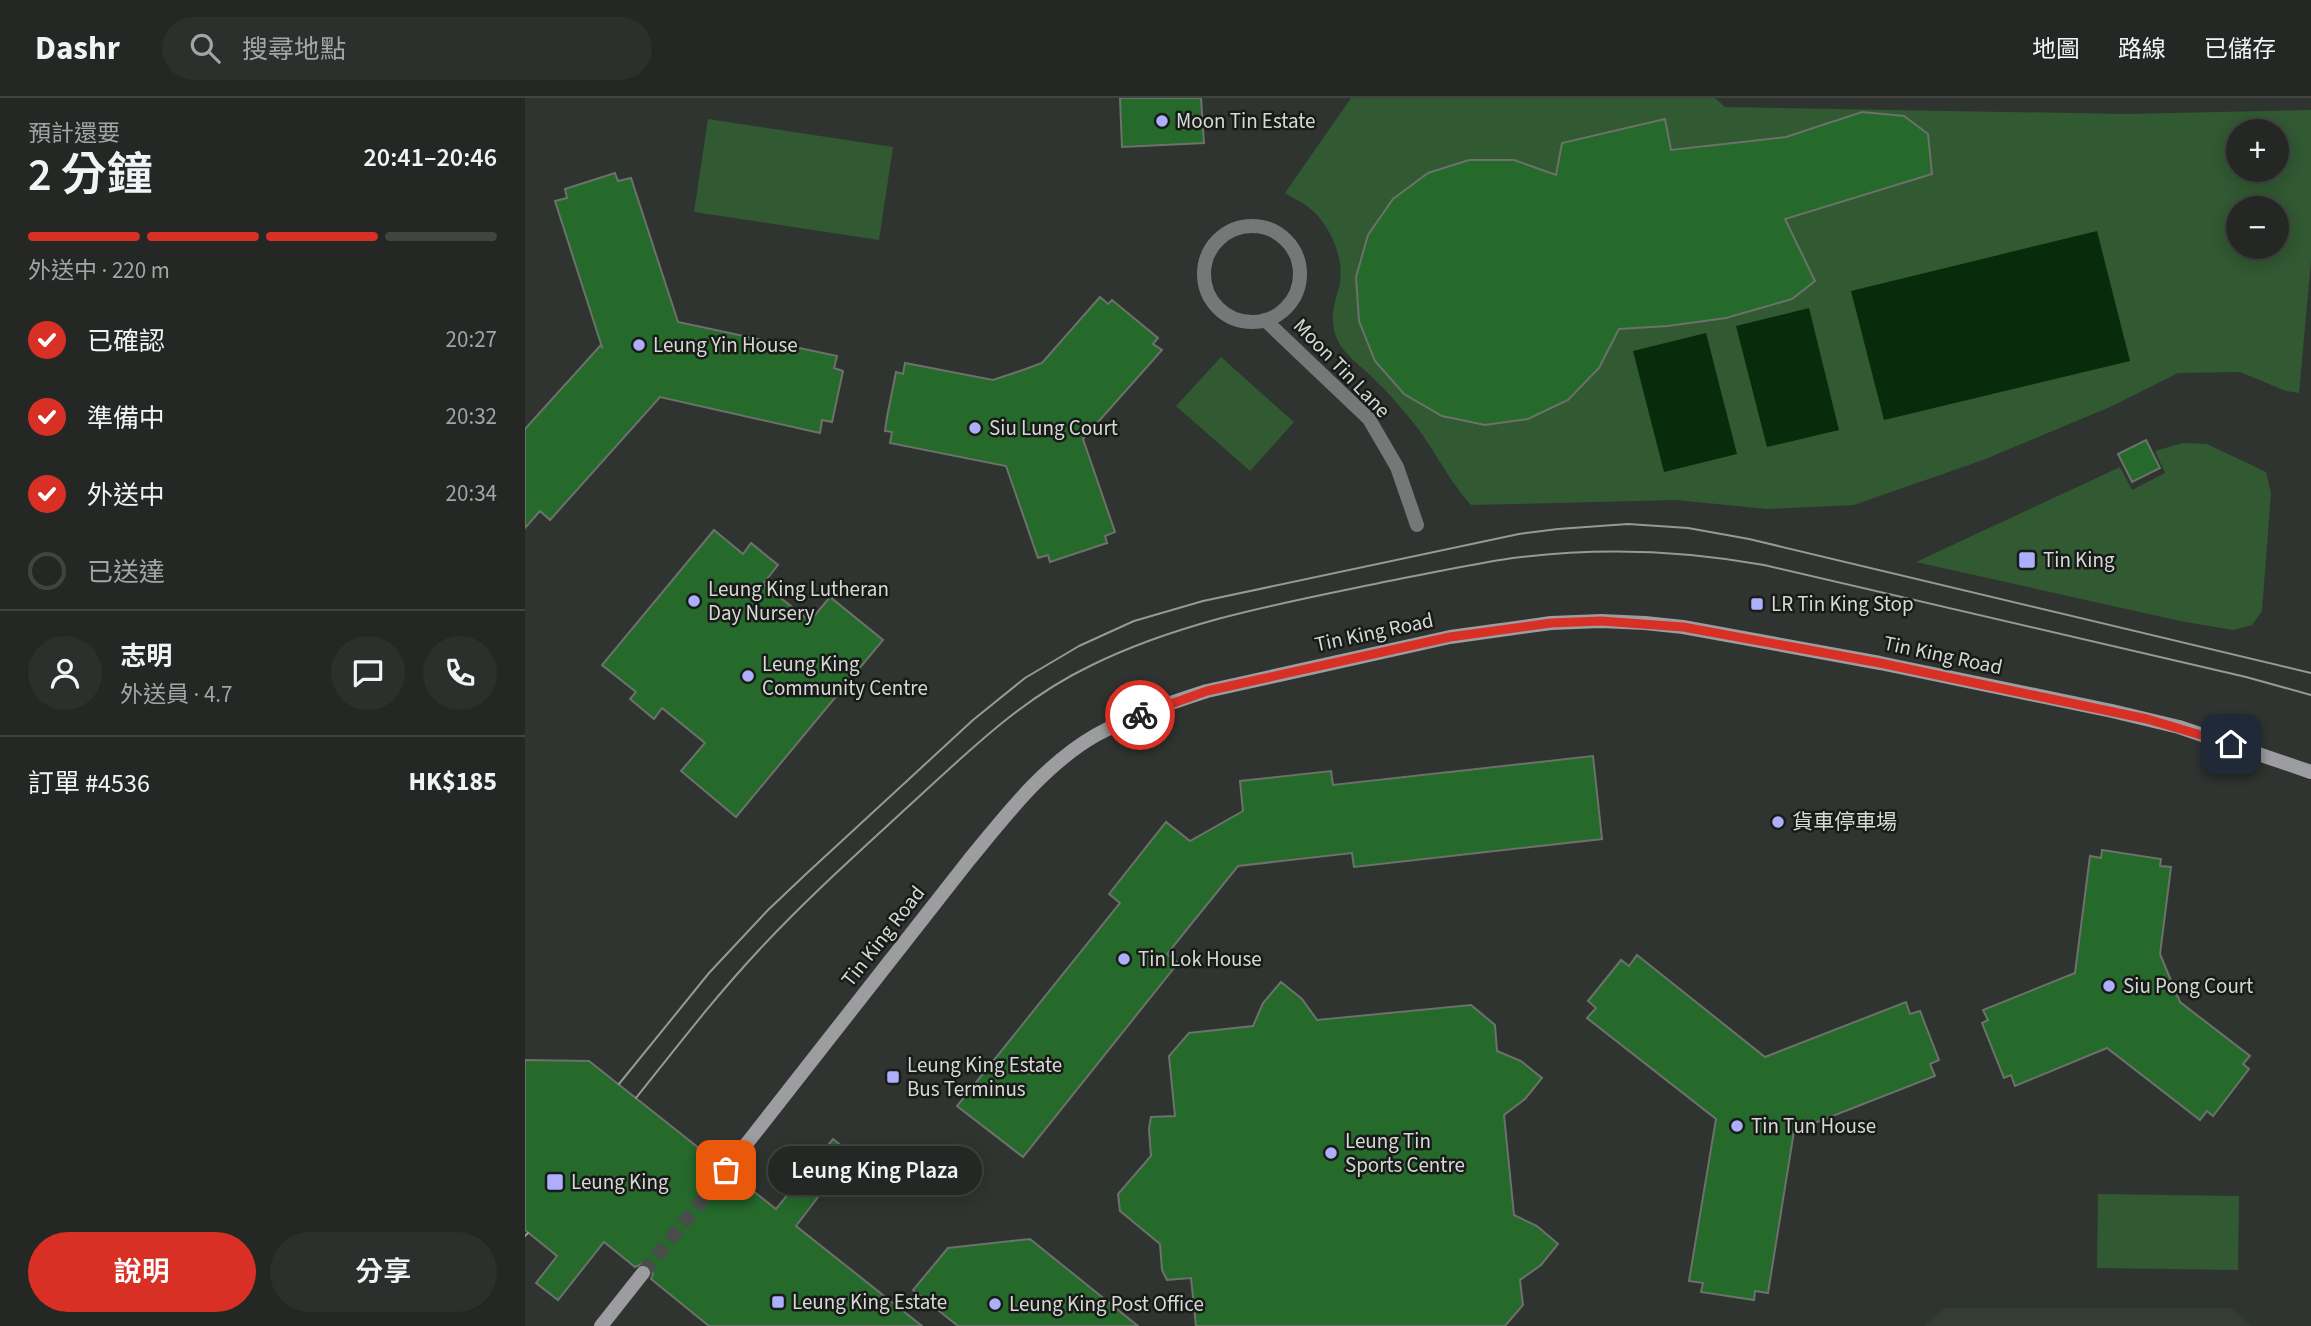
<!DOCTYPE html>
<html lang="zh-TW">
<head>
<meta charset="utf-8">
<style>
  body { margin:0; font-family:"Source Sans 3","Noto Sans TC",sans-serif; background:#2c2f2c; color:#f1f3f6; height:100vh; display:flex; flex-direction:column; font-size:26px; white-space:nowrap }
  * { box-sizing:border-box; margin:0 }
  p { font-size:23px; color:#a3a5a6 }
  .icon { flex:none; width:38px; height:38px; fill:none; stroke:currentColor; stroke-width:2; stroke-linecap:round; stroke-linejoin:round }
  .map { position:relative; flex:1; overflow:hidden }
  .side { display:flex; flex-direction:column; background:#242724; width:525px }
  .side>* { flex:none }
  .tools { position:absolute; left:1701px; top:21px; display:grid; gap:14px }
  .tools a { display:grid; place-items:center; width:63px; height:63px; border-radius:50%; background:#242724; box-shadow:0 4px 18px #0003,0 0 0 2px #414441; font-size:35px }
  .pin { position:absolute; display:grid; place-items:center; width:60px; height:60px; color:#fff; margin:-30px; border-radius:14px; box-shadow:0 4px 10px #0006 }
  .courier { position:absolute; display:grid; place-items:center; width:70px; height:70px; margin:-35px; border:5px solid #d93025; border-radius:50%; background:#fff; color:#222; box-shadow:0 2px 9px #0007 }
  .bubble { position:absolute; height:49px; border-radius:24px; background:#242724; box-shadow:0 4px 18px #0003,0 0 0 2px #414441; font-size:23px; font-weight:600; line-height:49px; text-align:center }
  .summary em { font-style:normal; font-weight:600 }
  .summary div { display:flex; flex-direction:column-reverse }
  .summary { display:flex; align-items:center; justify-content:space-between; height:119px; padding:0 28px }
  h1 { font-size:46px; font-weight:600; line-height:52px }
  .bar { display:grid; grid-template-columns:repeat(4,1fr); gap:10px 7px; align-content:center; height:84px; padding:0 28px }
  .bar i { height:9px; border-radius:5px; background:#414441 }
  .bar .current { background:#d93025 }
  .bar p { grid-column:span 4 }
  .line { display:flex; align-items:center; gap:18px; padding:0 28px; border-top:2px solid #414441 }
  .line div { flex:1 }
  .round { display:grid; place-items:center; flex:none; width:74px; height:74px; border-radius:37px; background:#2c2f2c }
  ol { padding:0 28px; list-style:none }
  li { display:flex; align-items:center; gap:21px; height:77px }
  li p { margin-inline-start:auto }
  li .icon { padding:7px; border-radius:50%; background:#d93025; color:#fff; stroke-width:4 }
  li:last-child { color:#a3a5a6 }
  li i { width:38px; height:38px; border:4px solid #414441; border-radius:50% }
  .primary-button { display:flex; gap:14px; margin-top:auto; padding:14px 28px }
  .primary-button a { flex:1; height:80px; border-radius:42px; background:#d93025; color:#fff; font-size:28px; font-weight:600; line-height:80px; text-align:center }
  .primary-button a+a { background:#2c2f2c; color:#f1f3f6 }
  header { display:flex; align-items:center; gap:42px; box-sizing:border-box; height:98px; padding:0 35px; background:#242724; border-bottom:2px solid #414441 }
  header strong { font-size:33px }
  nav { display:flex; gap:38px; margin-inline-start:auto; font-size:24px }
  .search { width:490px; height:63px; background:#2c2f2c; display:flex; align-items:center; gap:18px; box-sizing:border-box; padding:0 24px; border-radius:38px; color:#a3a5a6; font-size:26px }
  main { display:flex; flex:1; min-height:0 }
  .map>svg:first-child { display:block }
</style>
</head>
<body>
<header>
<strong>Dashr</strong>
<div class="search"><svg class="icon" aria-label="search" viewBox="0 0 24 24"><circle cx="10" cy="10" r="6"/><path d="M15 15l6 6"/></svg>搜尋地點</div>
<nav><a>地圖</a><a>路線</a><a>已儲存</a></nav>
</header>
<main>
<section class="side">
<div class="summary"><div><h1>2 分鐘</h1><p>預計還要</p></div><em>20:41–20:46</em></div>
<div class="bar"><i class="current"></i><i class="current"></i><i class="current"></i><i></i><p>外送中 · 220 m</p></div>
<ol>
<li><svg class="icon" aria-label="check" viewBox="0 0 24 24"><path d="M5 12l5 5 9-10"/></svg>已確認<p>20:27</p></li>
<li><svg class="icon" aria-label="check" viewBox="0 0 24 24"><path d="M5 12l5 5 9-10"/></svg>準備中<p>20:32</p></li>
<li><svg class="icon" aria-label="check" viewBox="0 0 24 24"><path d="M5 12l5 5 9-10"/></svg>外送中<p>20:34</p></li>
<li><i></i>已送達</li>
</ol>
<div class="line" style="height:126px"><a class="round"><svg class="icon" aria-label="person" viewBox="0 0 24 24"><circle cx="12" cy="8" r="4"/><path d="M4 21q1-7 8-7t8 7"/></svg></a><div><b>志明</b><p>外送員 · 4.7</p></div><a class="round"><svg class="icon" aria-label="chat" viewBox="0 0 24 24"><path d="M4 5h16v11H9l-5 4z"/></svg></a><a class="round"><svg class="icon" aria-label="phone" viewBox="0 0 24 24"><path d="M5 4h4l2 5-3 2q2 4 5 5l2-3 5 2v4C11 20 4 13 5 4z"/></svg></a></div>
<div class="line" style="height:91px"><div>訂單 #4536</div><b>HK$185</b></div>
<div class="primary-button"><a>說明</a><a>分享</a></div>
</section>
<div class="map">
<svg width="1786" height="1228" viewBox="0 0 1786 1228">
  <rect width="100%" height="100%" fill="#303430"/>
  <path fill="#343d34" d="M 1420,1210 L 1706,1210 L 1726,1228 L 1399,1228 Z"/>
  <g fill="#315932" fill-rule="evenodd">
    <path d="M 826,0 L 1190,0 L 1200,9 L 1600,16 L 1786,12 L 1786,163 L 1774,295 L 1761,293 L 1715,274 L 1653,275 L 1585,309 L 1458,362 L 1329,407 L 1242,411 L 1151,402 L 946,407 C 925,384 912,357 894,332 C 880,314 865,296 848,280 C 836,268 819,257 812,241 C 804,222 809,208 814,189 C 821,162 805,125 783,109 C 776,103 767,100 760,95 ZM 1713,33 L 1752,33 L 1752,72 L 1713,72 ZM 1713,110 L 1752,110 L 1752,149 L 1713,149 Z"/>
    <path d="M 183,21 L 368,49 L 354,142 L 169,114 Z"/>
    <path d="M 696,259 L 769,324 L 725,373 L 651,308 Z"/>
    <path d="M 1658,345 L 1682,346 L 1741,374 L 1746,395 L 1737,513 L 1727,527 L 1708,532 L 1655,523 L 1391,464 L 1595,369 L 1607,392 L 1640,375 L 1630,353 Z"/>
    <path d="M 1573,1096 L 1714,1098 L 1713,1172 L 1572,1170 Z"/>
  </g>
  <g fill="#082c0b">
    <path d="M 1572,133 L 1605,263 L 1359,322 L 1326,193 Z"/>
    <path d="M 1284,210 L 1314,332 L 1242,349 L 1211,228 Z"/>
    <path d="M 1181,235 L 1212,356 L 1139,374 L 1108,253 Z"/>
  </g>
  <g fill="#25692b" stroke="#6c716c" stroke-width="2">
    <path d="M 595,0 L 676,0 L 679,45 L 597,49 Z"/>
    <path d="M 1337,14 L 1379,18 L 1403,36 L 1407,76 L 1260,121 L 1290,183 L 1267,201 L 1201,220 L 1143,228 L 1094,231 L 1074,270 L 1043,302 L 1003,321 L 960,327 L 917,318 L 879,296 L 850,263 L 834,223 L 831,179 L 843,137 L 868,101 L 903,75 L 944,62 L 989,62 L 1031,77 L 1037,45 L 1140,21 L 1146,52 L 1261,39 Z"/>
    <path d="M 90,75 L 93,83 L 106,80 L 153,224 L 312,258 L 309,270 L 318,273 L 307,324 L 297,322 L 295,335 L 135,299 L 25,422 L 15,413 L 0,430 L 0,331 L 75,248 L 77,249 L 30,103 L 42,100 L 40,91 Z"/>
    <path d="M 575,199 L 583,206 L 587,202 L 633,240 L 628,246 L 637,252 L 558,341 L 590,434 L 580,438 L 582,445 L 525,464 L 523,457 L 513,460 L 481,368 L 365,345 L 367,334 L 360,333 L 362,319 L 371,274 L 378,276 L 380,265 L 468,282 L 498,272 L 517,265 Z"/>
    <path d="M 1621,342 L 1635,370 L 1607,384 L 1593,356 Z"/>
    <path d="M 189,432 L 218,456 L 226,445 L 253,467 L 238,486 L 285,523 L 305,499 L 358,542 L 211,719 L 156,673 L 180,645 L 137,610 L 129,621 L 105,601 L 111,594 L 77,567 Z"/>
    <path d="M 1068,658 L 1077,741 L 829,769 L 827,755 L 713,768 L 642,856 L 653,865 L 498,1059 L 432,1008 L 595,805 L 584,796 L 641,724 L 665,743 L 718,713 L 715,683 L 806,673 L 808,687 Z"/>
    <path d="M 1577,752 L 1636,761 L 1635,768 L 1646,769 L 1635,856 L 1655,904 L 1725,958 L 1718,966 L 1724,971 L 1688,1018 L 1682,1013 L 1675,1022 L 1582,950 L 1490,988 L 1486,977 L 1479,980 L 1457,925 L 1463,922 L 1458,912 L 1550,875 L 1565,758 L 1576,760 Z"/>
    <path d="M 1112,857 L 1240,959 L 1381,904 L 1385,916 L 1395,913 L 1414,962 L 1405,966 L 1410,978 L 1269,1033 L 1243,1195 L 1230,1193 L 1229,1202 L 1176,1194 L 1178,1185 L 1164,1183 L 1191,1021 L 1062,920 L 1071,910 L 1063,903 L 1096,862 L 1104,868 Z"/>
    <path d="M 756,884 L 777,901 L 792,922 L 946,907 L 970,927 L 972,953 L 996,963 L 1017,980 L 1000,1001 L 979,1017 L 989,1117 L 1012,1128 L 1033,1146 L 1016,1167 L 995,1182 L 998,1207 L 980,1228 L 671,1228 L 666,1180 L 642,1182 L 637,1172 L 635,1146 L 595,1113 L 593,1096 L 626,1058 L 624,1031 L 626,1019 L 650,1018 L 644,958 L 664,935 L 728,928 L 738,905 Z"/>
    <path d="M 0,962 L 64,963 L 194,1066 L 191,1071 L 195,1079 L 200,1082 L 209,1078 L 251,1111 L 308,1041 L 326,1056 L 271,1128 L 397,1228 L 184,1228 L 126,1181 L 128,1176 L 124,1168 L 119,1165 L 110,1169 L 79,1144 L 33,1202 L 11,1185 L 32,1158 L 0,1132 Z"/>
    <path d="M 505,1141 L 613,1228 L 433,1228 L 388,1192 L 423,1150 Z"/>
  </g>
  <g fill="none" stroke-linecap="round" stroke-linejoin="round">
    <path stroke="#494d49" stroke-width="14" stroke-dasharray="14 7" stroke-linecap="butt" d="M 118,1175 L 201,1072"/>
    <g stroke="#767779" stroke-width="14">
      <circle cx="727" cy="176" r="48"/>
      <path d="M 740,222 L 844,321 L 872,369 L 892,427"/>
    </g>
    <g stroke="#9c9ca1" stroke-width="14">
      <path d="M 201,1072 L 444,762 C 481,717 520,666 571,637 C 606,618 644,605 682,593 L 925,539 L 1026,525 L 1076,523 L 1120,525 L 1158,529 L 1355,565 L 1587,613 L 1654,629 L 1786,674"/>
      <path d="M 76,1228 L 118,1175"/>
    </g>
    <g stroke="#979997" stroke-width="2">
      <path d="M 94,986 L 184,875 L 243,812 L 281,776 L 448,622 L 500,580 L 554,548 L 609,523 L 678,503 L 994,436 L 1033,431 L 1103,426 L 1163,430 L 1224,441 L 1786,575"/>
      <path d="M 111,1000 C 151,950 190,899 234,852 C 282,800 335,753 387,705 C 443,654 496,601 565,568 C 658,522 763,504 864,483 C 906,475 947,466 988,460 C 1073,449 1156,452 1239,467 L 1721,579 L 1786,597"/>
      <path d="M 0,1138 L 3,1135"/>
    </g>
  </g>
  <g fill="none" stroke-linecap="round" stroke-linejoin="round">
    <path stroke="#9d9f9d" stroke-width="7" stroke-dasharray="0 12.6" d="M 201,1072 L 477,720 C 521,674 555,642 615,617"/>
    <path stroke="#d93025" stroke-width="9" d="M 615,617 L 682,593 L 925,539 L 1026,525 L 1076,523 L 1158,529 L 1355,565 L 1622,621 L 1706,646"/>
  </g>
  <g fill="#adaffb" stroke="#191b19" stroke-width="2.5">
    <circle cx="637" cy="23" r="7"/>
    <circle cx="114" cy="247" r="7"/>
    <circle cx="450" cy="330" r="7"/>
    <rect x="1493" y="453" width="18" height="18" rx="3.5"/>
    <circle cx="169" cy="503" r="7"/>
    <rect x="1225" y="499" width="14" height="14" rx="3.5"/>
    <circle cx="223" cy="578" r="7"/>
    <circle cx="1253" cy="724" r="7"/>
    <circle cx="599" cy="861" r="7"/>
    <circle cx="1584" cy="888" r="7"/>
    <rect x="361" y="972" width="14" height="14" rx="3.5"/>
    <circle cx="1212" cy="1028" r="7"/>
    <circle cx="806" cy="1055" r="7"/>
    <rect x="21" y="1075" width="18" height="18" rx="3.5"/>
    <rect x="246" y="1197" width="14" height="14" rx="3.5"/>
    <circle cx="470" cy="1206" r="7"/>
  </g>
  <g text-anchor="middle" dominant-baseline="central" stroke-width="5" stroke-linejoin="round" paint-order="stroke">
    <g font-size="21" fill="#d7d9d7" stroke="#191b19" text-anchor="start">
      <text x="651" y="23">Moon Tin Estate</text>
      <text x="128" y="247">Leung Yin House</text>
      <text x="464" y="330">Siu Lung Court</text>
      <text x="1518" y="462">Tin King</text>
      <text x="183" y="491">Leung King Lutheran<tspan x="183" dy="24">Day Nursery</tspan></text>
      <text x="1246" y="506">LR Tin King Stop</text>
      <text x="237" y="566">Leung King<tspan x="237" dy="24">Community Centre</tspan></text>
      <text x="1267" y="724">貨車停車場</text>
      <text x="613" y="861">Tin Lok House</text>
      <text x="1598" y="888">Siu Pong Court</text>
      <text x="382" y="967">Leung King Estate<tspan x="382" dy="24">Bus Terminus</tspan></text>
      <text x="1226" y="1028">Tin Tun House</text>
      <text x="820" y="1043">Leung Tin<tspan x="820" dy="24">Sports Centre</tspan></text>
      <text x="46" y="1084">Leung King</text>
      <text x="267" y="1204">Leung King Estate</text>
      <text x="484" y="1206">Leung King Post Office</text>
    </g>
    <g font-size="21" fill="#d7d9d7" stroke="#191b19">
      <text transform="translate(817 270) rotate(46)">Moon Tin Lane</text>
      <text transform="translate(849 534) rotate(-12)">Tin King Road</text>
      <text transform="translate(1418 557) rotate(12)">Tin King Road</text>
      <text transform="translate(358 838) rotate(-52)">Tin King Road</text>
    </g>
  </g>
</svg>
<div class="tools">
<a>+</a>
<a>−</a>
</div>
<div class="pin" style="left:201px;top:1072px;background:#ea580c"><svg class="icon" aria-label="bag" viewBox="0 0 24 24"><path d="M5 8h14l-1 12H6zM9 8a3 3 0 0 1 6 0"/></svg></div>
<div class="pin" style="left:1706px;top:646px;background:#1f2937"><svg class="icon" aria-label="home" viewBox="0 0 24 24"><path d="M3 11l9-7 9 7M6 9v11h12V9"/></svg></div>
<div class="courier" style="left:615px;top:617px"><svg class="icon" aria-label="bike" viewBox="0 0 24 24"><circle cx="6" cy="16" r="4"/><circle cx="18" cy="16" r="4"/><path d="M6 16l4-8h5l3 8M10 8l3 8H6M13 5h3"/></svg></div>
<div class="bubble" style="left:243px;top:1048px;width:214px">Leung King Plaza</div>
</div>
</main>
</body>
</html>
